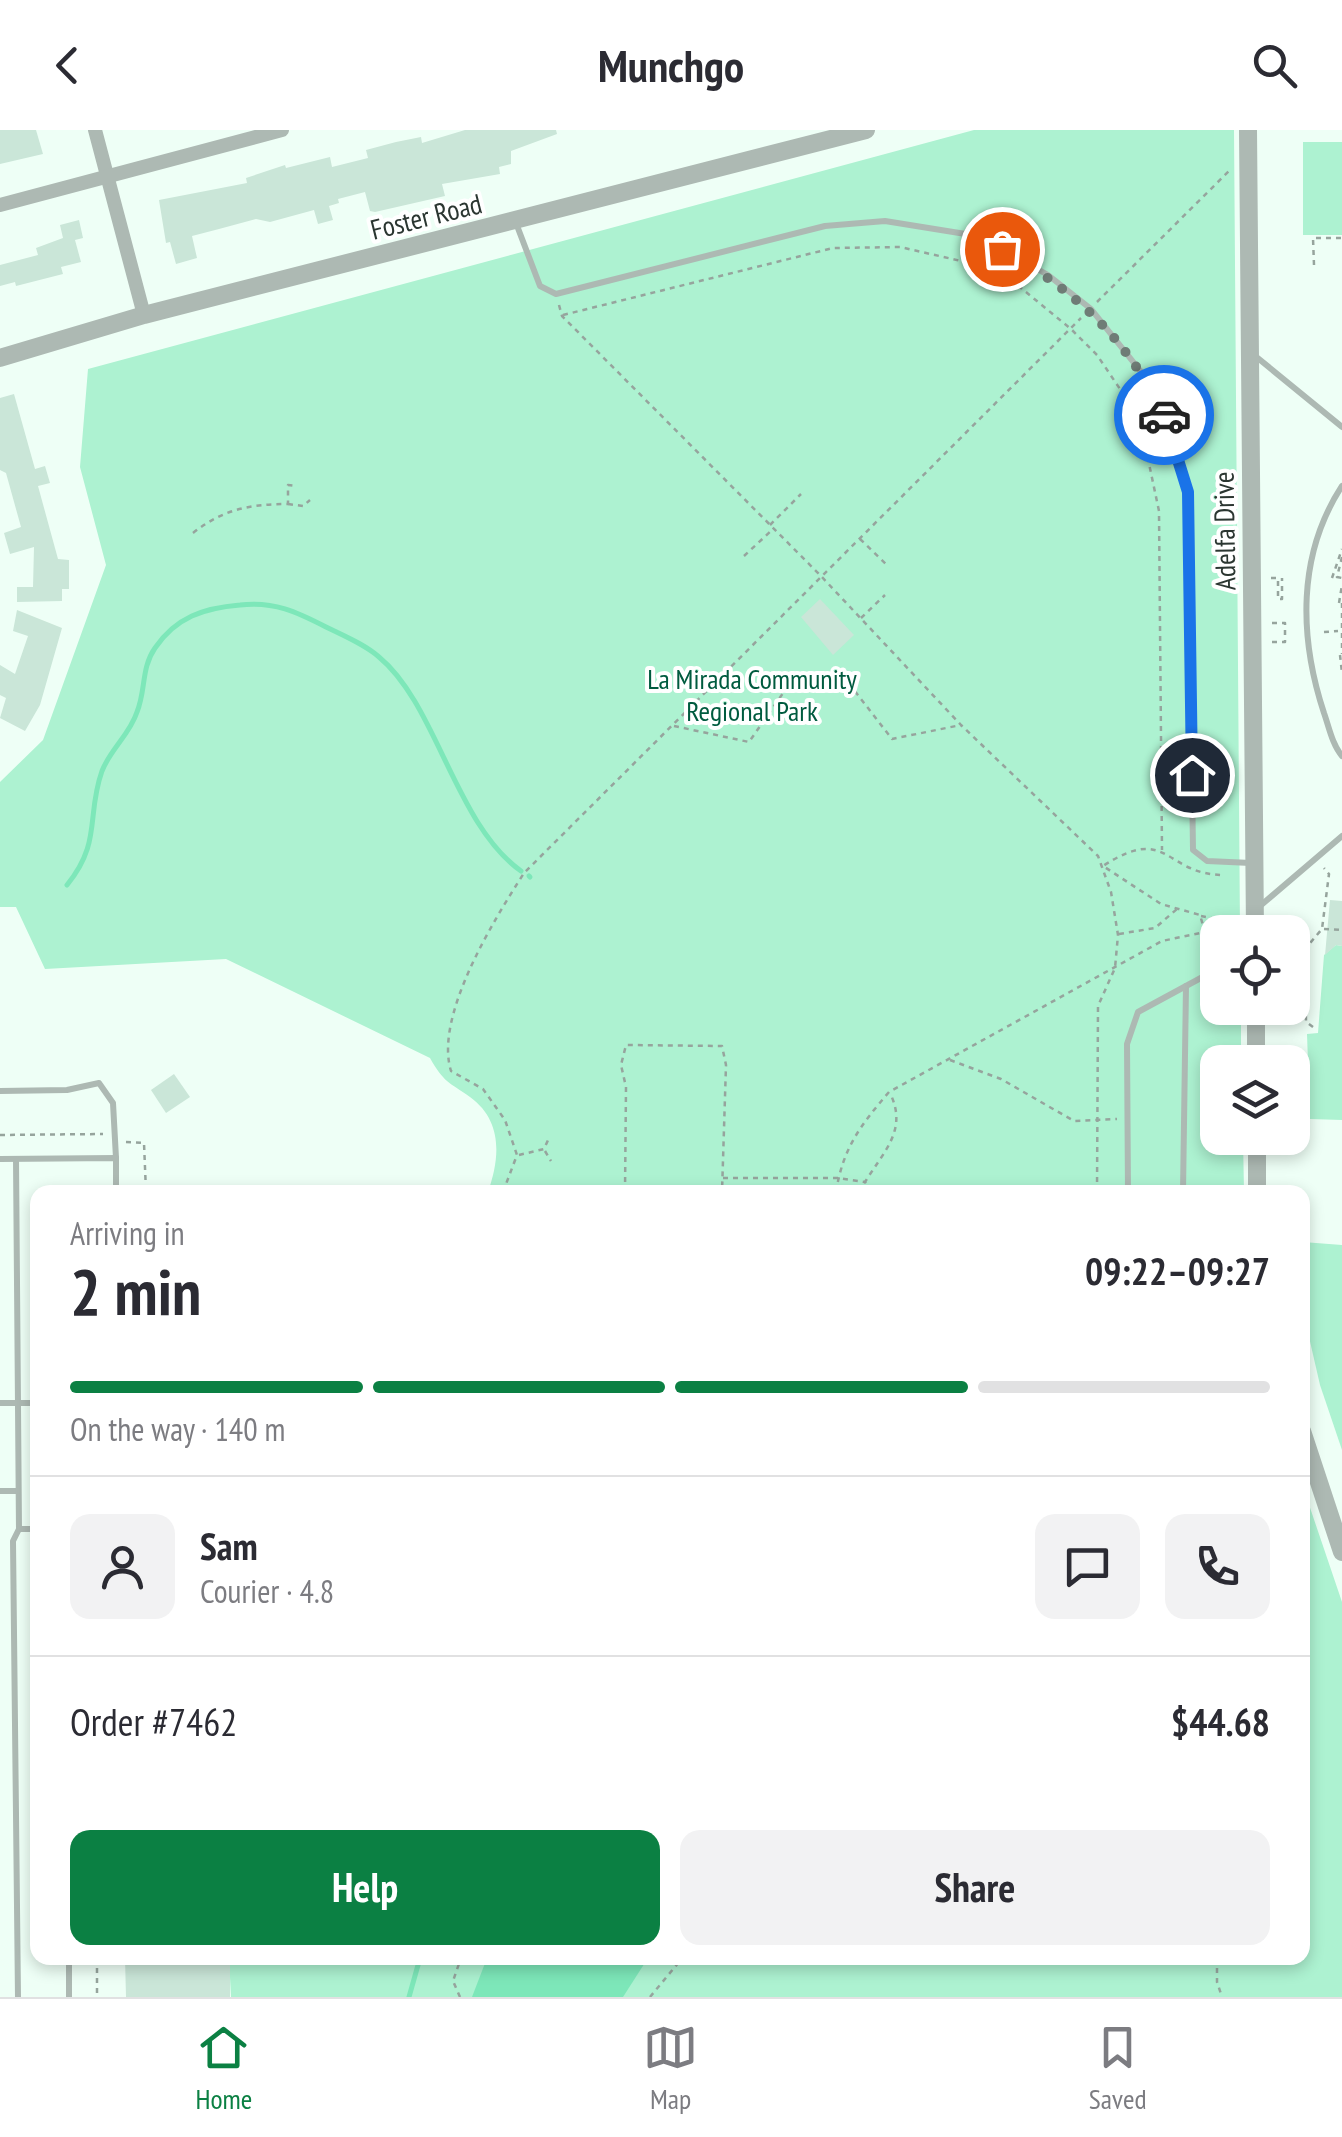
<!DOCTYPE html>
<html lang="en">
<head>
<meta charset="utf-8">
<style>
  body { margin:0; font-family:"PT Sans Narrow",sans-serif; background:#f2f2f3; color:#2b2b33; height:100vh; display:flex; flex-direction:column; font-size:38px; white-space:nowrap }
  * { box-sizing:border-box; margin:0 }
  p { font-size:32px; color:#7c7c81 }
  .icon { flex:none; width:55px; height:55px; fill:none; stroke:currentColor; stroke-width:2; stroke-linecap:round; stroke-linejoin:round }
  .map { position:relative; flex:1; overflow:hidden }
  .sheet { position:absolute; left:30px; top:1055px; width:1280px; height:780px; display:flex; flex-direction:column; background:#fff; border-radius:20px; box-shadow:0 5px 15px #0003 }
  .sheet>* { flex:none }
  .buttons { position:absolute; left:1200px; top:785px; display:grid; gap:20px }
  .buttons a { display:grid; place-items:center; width:110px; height:110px; border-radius:20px; background:#fff; box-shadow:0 5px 15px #0003; font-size:50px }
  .pin { position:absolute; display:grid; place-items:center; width:85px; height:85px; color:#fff; margin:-42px; border:5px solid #fff; border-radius:50%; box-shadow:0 2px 10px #0007 }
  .courier { position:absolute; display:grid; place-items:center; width:100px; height:100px; margin:-50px; border:8px solid #1a73e8; border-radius:50%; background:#fff; color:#222; box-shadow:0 2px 12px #0007 }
  .head em { font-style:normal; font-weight:700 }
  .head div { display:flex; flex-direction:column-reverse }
  .head { display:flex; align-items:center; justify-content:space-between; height:170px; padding:0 40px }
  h1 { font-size:65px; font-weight:700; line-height:75px }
  .bar { display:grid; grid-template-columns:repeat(4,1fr); gap:15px 10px; align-content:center; height:120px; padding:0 40px }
  .bar i { height:12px; border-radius:8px; background:#e1e1e2 }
  .bar .on { background:#0b8043 }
  .bar p { grid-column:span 4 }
  .line { display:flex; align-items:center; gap:25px; padding:0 40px; border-top:2px solid #e1e1e2 }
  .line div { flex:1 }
  .round { display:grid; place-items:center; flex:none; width:105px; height:105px; border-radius:20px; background:#f2f2f3 }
  .primary-button { display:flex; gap:20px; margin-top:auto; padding:20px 40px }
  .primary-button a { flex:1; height:115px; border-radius:20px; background:#0b8043; color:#fff; font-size:40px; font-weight:700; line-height:115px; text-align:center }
  .primary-button a+a { background:#f2f2f3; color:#2b2b33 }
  header { display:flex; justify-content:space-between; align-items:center; height:130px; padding:0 40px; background:#fff; font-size:45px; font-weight:700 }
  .tab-bar { display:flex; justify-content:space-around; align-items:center; height:140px; border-top:2px solid #e1e1e2; background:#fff; font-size:28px; color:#7c7c81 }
  .tab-bar a { display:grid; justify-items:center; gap:5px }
  .tab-bar .on { color:#0b8043 }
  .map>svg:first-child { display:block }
</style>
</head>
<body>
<header><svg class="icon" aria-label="back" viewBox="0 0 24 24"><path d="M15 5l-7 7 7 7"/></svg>Munchgo<svg class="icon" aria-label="search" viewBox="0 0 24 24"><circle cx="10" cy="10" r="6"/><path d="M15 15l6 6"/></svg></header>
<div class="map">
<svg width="1342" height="1867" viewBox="0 0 1342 1867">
  <rect width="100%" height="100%" fill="#eefff6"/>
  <g fill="#adf2d1">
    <path d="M 974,0 L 1234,0 L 1240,802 L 1218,802 L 1218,878 L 1241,878 L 1241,932 L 1218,932 L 1218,1008 L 1243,1008 L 1244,1062 L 488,1062 C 500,1028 503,991 470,967 C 449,952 444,953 430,928 L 226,829 L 45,839 L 16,777 L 0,777 L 0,652 L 43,610 L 106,435 L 80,337 L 88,239 Z"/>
    <rect x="1303" y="12" width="39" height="93"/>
    <path d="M 1336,815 L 1342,816 L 1342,990 L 1310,989 L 1307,904 L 1318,903 L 1324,825 Z"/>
    <path d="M 1303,1112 L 1342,1115 L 1342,1320 L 1320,1255 L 1303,1181 Z"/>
    <path d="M 1303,1357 L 1342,1472 L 1342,1867 L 231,1867 L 229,1828 L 1302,1828 Z"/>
  </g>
  <path fill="#7de7b9" d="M 487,1828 L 648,1828 L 623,1867 L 472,1867 Z"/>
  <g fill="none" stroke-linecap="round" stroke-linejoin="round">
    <g stroke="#7de7b9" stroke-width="5">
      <path d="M 529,746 L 530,747"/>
      <path d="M 67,755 C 102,712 86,686 102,641 C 110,620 130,604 137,582 C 146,560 141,538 155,518 C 176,487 204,478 240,475 C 274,471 297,482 326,497 C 344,506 364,514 379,527 C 437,575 455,694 521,741"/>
      <path d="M 409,1867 L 420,1828"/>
    </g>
  </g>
  <g fill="#cae6d8">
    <path d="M 0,0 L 36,0 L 43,24 L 0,34 Z"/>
    <path d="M 465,0 L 556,0 L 557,4 L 511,21 L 511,34 L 499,37 L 500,44 L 442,54 L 445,66 L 375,82 L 370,81 L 365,62 L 338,69 L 339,73 L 329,76 L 333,90 L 318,94 L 314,80 L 270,92 L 256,89 L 219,99 L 192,106 L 197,128 L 176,134 L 170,112 L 166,113 L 159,70 L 247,53 L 246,48 L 285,35 L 286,38 L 330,27 L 332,37 L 368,28 L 366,20 L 396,12 L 421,7 L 422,13 Z"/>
    <path d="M 79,90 L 83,108 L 75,110 L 81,132 L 61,137 L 63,144 L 16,156 L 15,152 L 0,156 L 0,135 L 38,125 L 36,118 L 63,108 L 60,95 Z"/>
    <path d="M 14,264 L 35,339 L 45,336 L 50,353 L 38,356 L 58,429 L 69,430 L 69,459 L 62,459 L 62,471 L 17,472 L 17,457 L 33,457 L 34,417 L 10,424 L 4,403 L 21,397 L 6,343 L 0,340 L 0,268 Z"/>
    <path d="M 820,469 L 854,505 L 833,525 L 801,487 Z"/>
    <path d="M 17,480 L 62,498 L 40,575 L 25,601 L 0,588 L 6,568 L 0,565 L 0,535 L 15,544 L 28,506 L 13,501 Z"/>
    <path d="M 1330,770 L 1342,771 L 1342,816 L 1336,815 L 1325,825 Z"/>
    <path d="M 174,944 L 190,967 L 166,983 L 151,960 Z"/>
    <path d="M 125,1828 L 230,1828 L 230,1867 L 126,1867 Z"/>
  </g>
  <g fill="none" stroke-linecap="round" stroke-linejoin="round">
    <g stroke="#96a49d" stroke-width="2.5" stroke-dasharray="5 5" stroke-linecap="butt">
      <path d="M 1314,135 L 1313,108 L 1342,108"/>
      <path d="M 1097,172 L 1230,40"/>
      <path d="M 559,175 L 562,186 L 820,445 L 961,595 L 1098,726 L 1111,762 L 1118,805 L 1115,838 L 1098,876 L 1097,1062"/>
      <path d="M 563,185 L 833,118 L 900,117 L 961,131 L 1021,158 L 1071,199 L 1097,225 L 1122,262 L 1144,310 L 1159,381 L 1162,720"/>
      <path d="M 288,374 L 303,376 L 310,370"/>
      <path d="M 770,395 L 801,364"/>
      <path d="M 193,403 C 223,379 251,374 288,374 L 288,355 L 296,356"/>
      <path d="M 860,409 L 887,435"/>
      <path d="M 744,426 L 772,400"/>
      <path d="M 1342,427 L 1337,447 L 1342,448"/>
      <path d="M 1271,448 L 1278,448 L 1278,469 L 1282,469 L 1282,448"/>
      <path d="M 1332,448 L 1342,419"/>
      <path d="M 1339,473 L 1342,455"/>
      <path d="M 1342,473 L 1342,524"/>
      <path d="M 861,488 L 885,465"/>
      <path d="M 1272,493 L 1285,493 L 1285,512 L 1272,512"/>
      <path d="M 1324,502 L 1338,501"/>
      <path d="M 1340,525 L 1342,543"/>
      <path d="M 674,596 L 749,612 L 788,556 L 804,547 L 828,546 L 847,551 L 892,609 L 961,595"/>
      <path d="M 1201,786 L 1237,793"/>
      <path d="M 1324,799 L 1342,800"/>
      <path d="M 1205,802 L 1236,794"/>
      <path d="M 1119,804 L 1155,798 L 1177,779"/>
      <path d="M 1313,897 L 1306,892 L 1305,819 L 1322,799 L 1329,744 L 1324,738"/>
      <path d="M 950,930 L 1001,949 L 1074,991 L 1117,989"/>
      <path d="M 0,1005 L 103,1004"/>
      <path d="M 126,1012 L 144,1013 L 146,1062"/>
      <path d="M 545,1021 L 551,1031"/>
      <path d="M 519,1025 L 544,1019 L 549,1008"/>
      <path d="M 723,1048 L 838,1048 L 865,1052"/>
      <path d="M 503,1062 L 517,1025 L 505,990 L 483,959 L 451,941 C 434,886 494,790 524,743 L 1081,188"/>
      <path d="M 625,1062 L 626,957 L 621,935 L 626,915 L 722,916 L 726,935 L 722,1062"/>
      <path d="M 836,1062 C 843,1018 860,996 889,962 L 1162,811 L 1205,802 L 1200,785 L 1161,774 L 1103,736 C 1169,693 1164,745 1224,745"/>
      <path d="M 871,1062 L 865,1052 C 884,1021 908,1000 890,963"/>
      <path d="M 97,1828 L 97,1867"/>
      <path d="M 1217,1828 L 1217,1852 L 1222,1867"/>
      <path d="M 460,1867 L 453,1851 L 461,1828"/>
      <path d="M 650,1867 L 679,1832 L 694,1828"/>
    </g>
    <g stroke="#adb9b3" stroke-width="6">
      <path d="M 516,93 L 540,156 L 556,164 L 825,96 L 885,91 L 978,106 L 1048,145 L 1091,179 L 1146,248 L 1172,302 L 1188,363 L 1193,720 L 1207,731 L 1251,733"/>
      <path d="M 1254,225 L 1342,297"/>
      <path d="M 1342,356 C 1297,425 1299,507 1324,583 C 1329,597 1332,614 1342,626"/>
      <path d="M 1260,776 L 1342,706"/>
      <path d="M 0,961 L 67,960 L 99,953 L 113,973 L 116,1028"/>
      <path d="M 0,1029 L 116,1028 L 116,1062"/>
      <path d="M 16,1029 L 19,1399 L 13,1411 L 18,1867"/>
      <path d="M 1128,1062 L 1127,914 L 1138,882 L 1210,843 L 1218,843"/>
      <path d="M 1183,1062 L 1186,856"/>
      <path d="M 0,1273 L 38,1273"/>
      <path d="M 0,1361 L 18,1361"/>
      <path d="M 19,1399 L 38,1399"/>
      <path d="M 69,1828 L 69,1867"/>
    </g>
    <g stroke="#adb9b3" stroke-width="14">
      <path d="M 95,0 L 144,185"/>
      <path d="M 0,75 L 282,0"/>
    </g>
    <g stroke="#adb9b3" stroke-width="18">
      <path d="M 1248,0 L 1255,802"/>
      <path d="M 0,228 L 144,185 L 866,0"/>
      <path d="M 1256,878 L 1256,932"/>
      <path d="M 1257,1008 L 1257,1062"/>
      <path d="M 1302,1301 L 1342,1422"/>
    </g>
  </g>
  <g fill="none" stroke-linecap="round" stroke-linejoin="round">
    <path stroke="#6f7c76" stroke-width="10" stroke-dasharray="0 18" d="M 1002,119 C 1076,162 1125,206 1164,285"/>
    <path stroke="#1a73e8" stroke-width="12" d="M 1164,285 L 1188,362 L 1192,645"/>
  </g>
  <g text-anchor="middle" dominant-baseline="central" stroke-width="8" stroke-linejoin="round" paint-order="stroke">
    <g font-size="28" fill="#2b3631" stroke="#fff">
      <text transform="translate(426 86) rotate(-14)">Foster Road</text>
      <text transform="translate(1224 401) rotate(-91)">Adelfa Drive</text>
    </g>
    <g font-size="28" fill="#005b3f" stroke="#fff">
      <text x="752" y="548">La Mirada Community<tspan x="752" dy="32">Regional Park</tspan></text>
    </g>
  </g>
</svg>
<div class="buttons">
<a><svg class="icon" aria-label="locate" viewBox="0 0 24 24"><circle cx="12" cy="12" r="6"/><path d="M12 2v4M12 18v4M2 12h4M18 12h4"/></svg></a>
<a><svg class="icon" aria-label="layers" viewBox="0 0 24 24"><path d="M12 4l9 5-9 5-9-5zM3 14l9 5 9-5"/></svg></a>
</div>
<div class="pin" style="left:1002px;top:119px;background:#ea580c"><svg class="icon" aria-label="bag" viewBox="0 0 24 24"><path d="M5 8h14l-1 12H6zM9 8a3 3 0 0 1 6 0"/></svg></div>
<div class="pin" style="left:1192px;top:645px;background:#1f2937"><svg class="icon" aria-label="home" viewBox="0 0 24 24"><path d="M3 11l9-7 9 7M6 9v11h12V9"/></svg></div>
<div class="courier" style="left:1164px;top:285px"><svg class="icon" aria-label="car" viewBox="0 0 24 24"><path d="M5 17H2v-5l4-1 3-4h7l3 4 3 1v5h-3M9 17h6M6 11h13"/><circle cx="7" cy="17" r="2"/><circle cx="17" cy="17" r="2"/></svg></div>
<section class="sheet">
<div class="head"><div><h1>2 min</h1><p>Arriving in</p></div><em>09:22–09:27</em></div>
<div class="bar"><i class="on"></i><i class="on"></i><i class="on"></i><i></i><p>On the way · 140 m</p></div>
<div class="line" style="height:180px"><a class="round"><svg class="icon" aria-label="person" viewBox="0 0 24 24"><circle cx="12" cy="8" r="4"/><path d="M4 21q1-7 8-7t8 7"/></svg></a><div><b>Sam</b><p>Courier · 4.8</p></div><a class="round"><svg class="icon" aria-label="chat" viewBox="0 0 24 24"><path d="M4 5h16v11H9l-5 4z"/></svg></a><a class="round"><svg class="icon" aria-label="phone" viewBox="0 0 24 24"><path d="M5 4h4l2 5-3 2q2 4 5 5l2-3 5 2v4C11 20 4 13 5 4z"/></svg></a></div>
<div class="line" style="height:130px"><div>Order #7462</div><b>$44.68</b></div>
<div class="primary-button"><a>Help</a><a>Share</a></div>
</section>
</div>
<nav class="tab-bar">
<a class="on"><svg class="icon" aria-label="home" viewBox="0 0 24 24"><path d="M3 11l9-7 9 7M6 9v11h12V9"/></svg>Home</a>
<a><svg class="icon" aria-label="map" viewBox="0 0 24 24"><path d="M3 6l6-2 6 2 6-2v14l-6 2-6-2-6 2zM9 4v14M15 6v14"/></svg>Map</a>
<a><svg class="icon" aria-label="saved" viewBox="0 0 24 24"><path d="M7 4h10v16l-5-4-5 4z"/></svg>Saved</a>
</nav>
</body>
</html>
